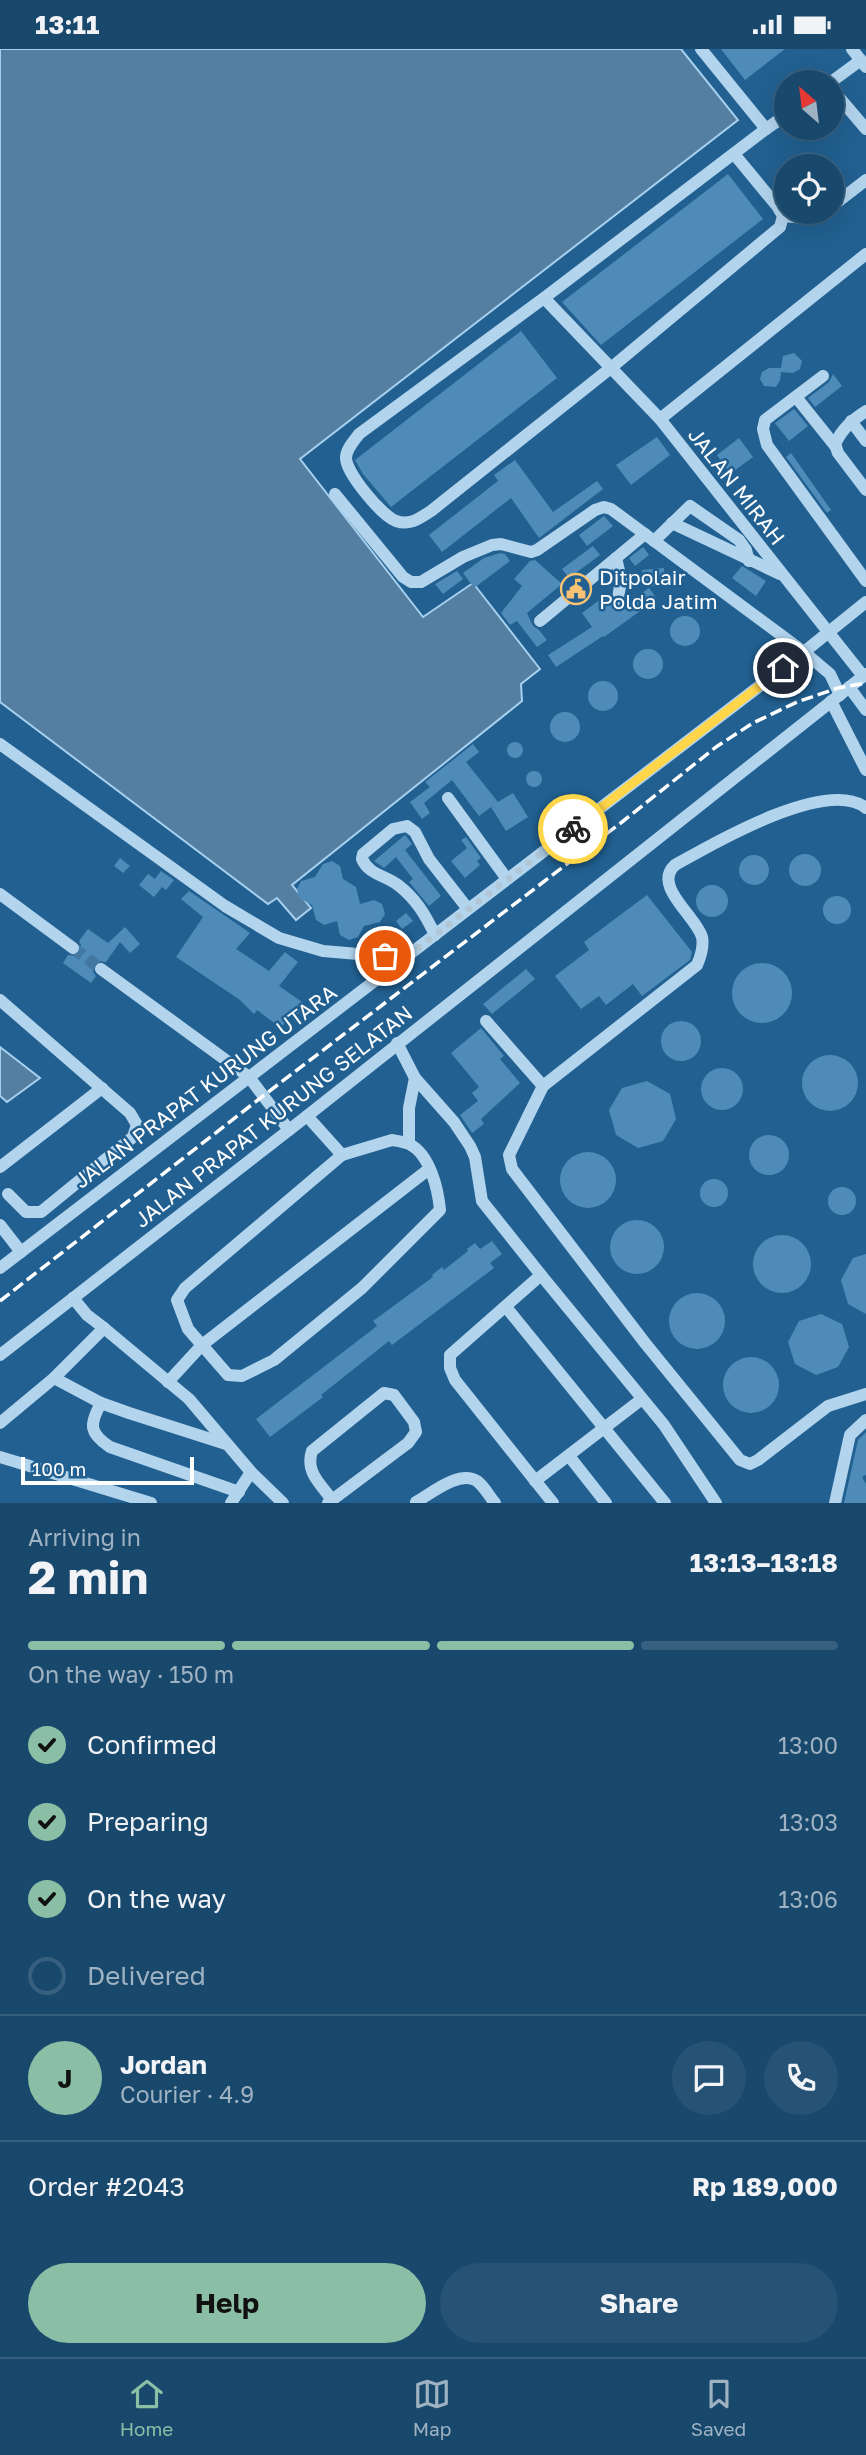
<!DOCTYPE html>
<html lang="en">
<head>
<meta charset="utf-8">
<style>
  body { margin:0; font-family:"Golos Text",sans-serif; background:#265275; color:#f1f3f6; height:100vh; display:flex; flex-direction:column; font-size:26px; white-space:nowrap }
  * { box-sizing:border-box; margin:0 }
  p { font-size:23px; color:#9fb2c2 }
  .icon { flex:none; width:38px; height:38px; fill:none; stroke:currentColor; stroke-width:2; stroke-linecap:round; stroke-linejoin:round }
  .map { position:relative; height:1454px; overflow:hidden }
  .panel { display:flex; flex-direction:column; background:#19486d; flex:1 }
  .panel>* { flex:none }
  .needle { width:46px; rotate:332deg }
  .tools { position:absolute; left:774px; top:21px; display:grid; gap:14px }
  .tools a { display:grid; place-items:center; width:70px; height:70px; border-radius:50%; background:#19486d; box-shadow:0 7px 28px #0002,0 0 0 2px #376080; font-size:35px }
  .scale { position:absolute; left:21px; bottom:18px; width:173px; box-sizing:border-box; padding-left:7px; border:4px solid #fff; border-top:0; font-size:19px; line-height:24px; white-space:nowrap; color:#fff; -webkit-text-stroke:5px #216091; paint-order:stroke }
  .pin { position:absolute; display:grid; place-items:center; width:60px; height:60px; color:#fff; margin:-30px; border:4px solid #fff; border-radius:50%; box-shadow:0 2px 7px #0007 }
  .courier { position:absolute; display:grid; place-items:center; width:70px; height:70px; margin:-35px; border:5px solid #ffd54a; border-radius:50%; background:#fff; color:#222; box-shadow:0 2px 9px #0007 }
  .summary em { font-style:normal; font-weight:700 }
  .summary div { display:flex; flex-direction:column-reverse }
  .summary { display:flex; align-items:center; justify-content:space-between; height:119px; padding:0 28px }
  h1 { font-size:46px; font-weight:700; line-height:52px }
  .bar { display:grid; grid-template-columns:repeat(4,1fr); gap:10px 7px; align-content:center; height:84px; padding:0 28px }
  .bar i { height:9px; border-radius:5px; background:#376080 }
  .bar .selected { background:#8abfa5 }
  .bar p { grid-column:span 4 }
  .line { display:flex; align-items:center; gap:18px; padding:0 28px; border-top:2px solid #376080 }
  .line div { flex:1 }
  .round { display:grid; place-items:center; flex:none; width:74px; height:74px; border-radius:37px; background:#265275 }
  ol { padding:0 28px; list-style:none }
  li { display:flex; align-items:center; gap:21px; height:77px }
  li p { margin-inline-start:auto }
  li .icon { padding:7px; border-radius:50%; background:#8abfa5; color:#111; stroke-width:4 }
  li:last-child { color:#9fb2c2 }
  li i { width:38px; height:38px; border:4px solid #376080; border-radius:50% }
  .cta { display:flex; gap:14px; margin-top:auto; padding:14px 28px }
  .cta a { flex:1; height:80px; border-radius:42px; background:#8abfa5; color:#111; font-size:28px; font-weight:700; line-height:80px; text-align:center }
  .cta a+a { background:#265275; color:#f1f3f6 }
  .status { display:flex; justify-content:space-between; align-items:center; height:49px; padding:0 35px; background:#19486d; direction:ltr }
  .status svg { height:19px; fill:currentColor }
  .dock { display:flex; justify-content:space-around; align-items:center; height:98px; border-top:2px solid #376080; background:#19486d; font-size:19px; color:#9fb2c2 }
  .dock a { display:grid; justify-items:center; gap:4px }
  .dock .selected { color:#8abfa5 }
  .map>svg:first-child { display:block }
</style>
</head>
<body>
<div class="status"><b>13:11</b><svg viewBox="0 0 49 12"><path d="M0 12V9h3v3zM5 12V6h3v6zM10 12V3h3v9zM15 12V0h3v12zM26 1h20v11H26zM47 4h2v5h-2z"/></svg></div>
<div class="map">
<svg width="866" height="1454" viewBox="0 0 866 1454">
  <rect width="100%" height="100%" fill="#216091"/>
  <g fill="#547fa0" stroke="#a6d0ee" stroke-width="2">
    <path d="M 0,0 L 681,0 L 738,71 L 300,410 L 423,568 L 473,534 L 540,620 L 521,635 L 522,652 L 292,836 L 311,859 L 296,871 L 277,849 L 268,855 L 0,653 Z"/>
    <path d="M 0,998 L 40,1029 L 7,1053 L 0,1047 Z"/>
  </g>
  <g fill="#4e8bb9">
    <path d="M 721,0 L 785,0 L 745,31 Z"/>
    <path d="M 728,125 L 763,170 L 601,296 L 562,253 Z"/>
    <path d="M 521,282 L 557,329 L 391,458 L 363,425 L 355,411 Z"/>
    <path d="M 794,304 L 802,312 L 800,320 L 793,324 L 781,323 L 780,331 L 776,338 L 764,337 L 760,330 L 762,323 L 769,319 L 781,319 L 783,307 Z"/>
    <path d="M 833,325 L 842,337 L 815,358 L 808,349 L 829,333 Z"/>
    <path d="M 794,360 L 808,377 L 789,392 L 775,374 Z"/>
    <path d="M 657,388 L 670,406 L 631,436 L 616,416 Z"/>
    <path d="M 739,389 L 753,408 L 730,425 L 717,406 Z"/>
    <path d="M 791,404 L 831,461 L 827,464 L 786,408 Z"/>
    <path d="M 515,411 L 553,463 L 597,432 L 603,440 L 539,489 L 511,449 L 442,503 L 429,486 L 498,432 L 494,426 Z"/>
    <path d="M 604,467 L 613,477 L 587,497 L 579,486 Z"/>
    <path d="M 593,497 L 600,506 L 569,529 L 562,520 Z"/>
    <path d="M 643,498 L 649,506 L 635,517 L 629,509 Z"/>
    <path d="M 500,504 L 505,505 L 510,512 L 474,539 L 463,524 L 484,509 Z"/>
    <path d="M 535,511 L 562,535 L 527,564 L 533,577 L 539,581 L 547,591 L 537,598 L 517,572 L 510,576 L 501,564 L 522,537 L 514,530 L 530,512 Z"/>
    <path d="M 742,517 L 766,532 L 756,547 L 732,529 Z"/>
    <path d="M 664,519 L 665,536 L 644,538 L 642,521 Z"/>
    <path d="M 457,522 L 463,530 L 443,545 L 435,535 Z"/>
    <path d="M 649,539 L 657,550 L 604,588 L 603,587 L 556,618 L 548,606 L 592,578 L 582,564 L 605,547 L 618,562 Z"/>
    <circle cx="685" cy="582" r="15"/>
    <circle cx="648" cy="615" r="15"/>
    <circle cx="603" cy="647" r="15"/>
    <circle cx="565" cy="678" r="15"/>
    <circle cx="515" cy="701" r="8"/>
    <path d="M 473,695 L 479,703 L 466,713 L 498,753 L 513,744 L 528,768 L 506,782 L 491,758 L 479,767 L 452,731 L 424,754 L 430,764 L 422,770 L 410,753 L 430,738 L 425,733 Z"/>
    <circle cx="534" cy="730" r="8"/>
    <path d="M 405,786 L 412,795 L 405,801 L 441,847 L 429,857 L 409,833 L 413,830 L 396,808 L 384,819 L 374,812 Z"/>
    <path d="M 466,788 L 481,809 L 477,812 L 480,816 L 465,829 L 451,812 L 467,799 L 461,791 Z"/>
    <circle cx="805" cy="821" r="16"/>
    <circle cx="754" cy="821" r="15"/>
    <path d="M 120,809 L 130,817 L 123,824 L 114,817 Z"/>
    <path d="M 332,812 L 340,817 L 343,830 L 356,838 L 360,855 L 374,851 L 382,855 L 385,865 L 380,873 L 364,877 L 358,888 L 349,891 L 340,886 L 337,872 L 324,876 L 316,871 L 312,856 L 299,849 L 297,840 L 301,832 L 315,828 L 323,815 Z"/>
    <path d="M 161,822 L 174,831 L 166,841 L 162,838 L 154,848 L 139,836 L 148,825 L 155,830 Z"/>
    <circle cx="712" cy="852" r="16"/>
    <path d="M 189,842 L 250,884 L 236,900 L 269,922 L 285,903 L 298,913 L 279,937 L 305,955 L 296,968 L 292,965 L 281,979 L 257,961 L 254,965 L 240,951 L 176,908 L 203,868 L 181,850 Z"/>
    <path d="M 647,846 L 692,903 L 690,911 L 642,947 L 633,935 L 606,956 L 599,947 L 581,960 L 555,927 L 589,901 L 584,893 Z"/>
    <circle cx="837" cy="861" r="14"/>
    <path d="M 406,864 L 413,872 L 402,880 L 396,872 Z"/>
    <path d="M 125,878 L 140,895 L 130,904 L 120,893 L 106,913 L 98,912 L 94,915 L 93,923 L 96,927 L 91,934 L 63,914 L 68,906 L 76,907 L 80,904 L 81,896 L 79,892 L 88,880 L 108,894 Z"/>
    <circle cx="762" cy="944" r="30"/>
    <path d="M 526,920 L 535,930 L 492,965 L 483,955 Z"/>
    <circle cx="681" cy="992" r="20"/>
    <path d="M 481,979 L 504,1007 L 500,1010 L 520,1034 L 481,1070 L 484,1075 L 472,1084 L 460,1066 L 478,1052 L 472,1044 L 479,1038 L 451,1004 Z"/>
    <circle cx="830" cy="1034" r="28"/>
    <circle cx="722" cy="1040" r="21"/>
    <path d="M 647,1032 L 670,1045 L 676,1070 L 663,1092 L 638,1099 L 616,1086 L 609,1061 L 622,1039 Z"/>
    <circle cx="769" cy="1106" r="20"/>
    <circle cx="588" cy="1131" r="28"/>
    <circle cx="714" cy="1144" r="14"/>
    <circle cx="842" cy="1152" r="14"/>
    <circle cx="637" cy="1198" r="27"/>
    <circle cx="782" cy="1215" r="29"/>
    <path d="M 492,1192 L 502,1205 L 490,1214 L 494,1219 L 392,1296 L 389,1292 L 321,1346 L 323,1348 L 270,1388 L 256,1370 L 377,1277 L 373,1272 L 433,1228 L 432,1226 L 442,1218 L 444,1221 L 468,1202 L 467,1200 L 475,1194 L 480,1200 Z"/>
    <path d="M 866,1205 L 866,1265 L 848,1255 L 841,1231 L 853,1209 Z"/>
    <circle cx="697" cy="1272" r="28"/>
    <path d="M 821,1265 L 842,1275 L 849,1298 L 838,1318 L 816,1326 L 795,1315 L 788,1293 L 799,1272 Z"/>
    <circle cx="751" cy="1336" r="28"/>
    <path d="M 866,1383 L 866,1426 L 862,1428 L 866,1435 L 866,1454 L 844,1454 L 858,1391 Z"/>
  </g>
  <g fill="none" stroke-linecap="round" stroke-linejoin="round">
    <path stroke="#4278a2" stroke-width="12" stroke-dasharray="12 6" stroke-linecap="butt" d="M 73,899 L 101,920"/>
    <g stroke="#b2d4ed" stroke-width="12">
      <path d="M 701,0 L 766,80 L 544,249 L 359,385 C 354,392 346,400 346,409 C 346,424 382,467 396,472 C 410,477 420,469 431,462 L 612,318 L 780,178 L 783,167 L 777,157 L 734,105"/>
      <path d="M 852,0 L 866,18"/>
      <path d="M 831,33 L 861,11"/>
      <path d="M 831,39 L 866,80"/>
      <path d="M 766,80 L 786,66"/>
      <path d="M 831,158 L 866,131"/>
      <path d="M 783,167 L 805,169 L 824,163"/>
      <path d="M 544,249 L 660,370 L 863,627 L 866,627"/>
      <path d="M 823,327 L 765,371 L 763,380 L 767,396 L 866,532"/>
      <path d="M 796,348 L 836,398"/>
      <path d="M 866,362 C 852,371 842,380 835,395 L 838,404 L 866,441"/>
      <path d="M 660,370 L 866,205"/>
      <path d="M 851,372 L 866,392"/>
      <path d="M 335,445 L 403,528 L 411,533 L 421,533 L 463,508 L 492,496 L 501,495 L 531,503 L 537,501 L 595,461 L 604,458 L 611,460 L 804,603 L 830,625 L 840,646"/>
      <path d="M 672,474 L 780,525"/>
      <path d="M 654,492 L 690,457 L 739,491 L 746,501 L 749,512"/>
      <path d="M 616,509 L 621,530 L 618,550"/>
      <path d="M 540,572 L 645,485"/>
      <path d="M 849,638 L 866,661"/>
      <path d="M 831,652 L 866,721"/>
      <path d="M 0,695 L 225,857 L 279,889 L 323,902 L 405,909"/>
      <path d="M 448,749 L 507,830"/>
      <path d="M 0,845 L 73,899"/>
      <path d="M 435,886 C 425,865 416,850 398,836 C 385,826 369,826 362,810 L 363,805 L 393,780 L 407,777 L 415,783 L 429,810 L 468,860"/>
      <path d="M 101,920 L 249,1028 L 289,1081"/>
      <path d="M 0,951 L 130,1064 L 137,1076 L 133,1088 L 41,1163 L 26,1163 L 8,1145"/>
      <path d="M 486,972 L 543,1037 L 697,916 C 701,907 704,898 702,888 C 696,867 652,837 675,816 C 712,795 827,728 866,759"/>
      <path d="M 397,994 L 415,1029 L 454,1073 L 470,1097 L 475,1108 L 482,1152 L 541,1226 L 450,1306 L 450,1319 L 455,1331 L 553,1454"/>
      <path d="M 543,1037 L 509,1106 L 512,1120 L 645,1294 L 740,1411 L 750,1415 L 758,1411 L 828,1357 L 866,1345"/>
      <path d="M 307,1067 L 342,1106"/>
      <path d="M 392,1091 C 398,1092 405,1093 409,1095 C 430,1105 438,1140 440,1161 L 362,1239 L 274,1311 L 242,1327 L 228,1326 L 188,1280 L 177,1251 L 185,1239 L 342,1106 Z"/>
      <path d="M 409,1094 L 409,1059 L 415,1029"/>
      <path d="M 0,1118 L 102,1039"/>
      <path d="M 0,1176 L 21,1203"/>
      <path d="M 0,1219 L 804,603 L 866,553"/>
      <path d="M 541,1226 L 664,1376 L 716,1454"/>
      <path d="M 506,1258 L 665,1454"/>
      <path d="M 104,1279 L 189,1350 L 251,1423 L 283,1454"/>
      <path d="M 0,1306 L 307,1067 L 866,625"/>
      <path d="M 54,1329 L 101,1354 L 129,1364 L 226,1395"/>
      <path d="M 168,1333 L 202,1296 L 429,1120"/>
      <path d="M 101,1354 C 89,1376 89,1384 110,1398 L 239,1443"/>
      <path d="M 0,1374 L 54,1329 L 104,1279 L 87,1266 L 73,1249"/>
      <path d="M 569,1407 L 606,1454"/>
      <path d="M 0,1408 L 151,1454"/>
      <path d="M 535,1432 L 642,1350"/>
      <path d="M 416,1453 C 432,1444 459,1421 477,1432 C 484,1437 489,1447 495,1454"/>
      <path d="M 231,1454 L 251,1423"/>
      <path d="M 328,1454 L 408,1394 L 416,1383 L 414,1373 L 394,1346 L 384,1344 L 312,1402 C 305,1423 320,1434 332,1451"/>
      <path d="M 835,1454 L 850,1386 L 866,1371"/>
    </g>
    <path stroke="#fff" stroke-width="3.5" stroke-dasharray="12 5" stroke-linecap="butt" d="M 0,1252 L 263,1047 L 622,773 L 716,698 L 753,674 L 797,653 L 838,639 L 866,634"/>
  </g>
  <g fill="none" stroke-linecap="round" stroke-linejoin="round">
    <path stroke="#b1c7d8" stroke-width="7" stroke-dasharray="0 12.6" d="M 385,907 L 405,909 L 573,780"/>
    <path stroke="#ffd54a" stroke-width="9" d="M 573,780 L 783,619"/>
  </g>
  <defs>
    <g id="civic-ring" transform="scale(1.575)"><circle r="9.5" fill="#216091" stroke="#f9c273" stroke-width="1.5"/><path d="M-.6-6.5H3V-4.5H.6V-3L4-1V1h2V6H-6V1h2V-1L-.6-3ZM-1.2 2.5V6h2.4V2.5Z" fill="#f9c273"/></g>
  </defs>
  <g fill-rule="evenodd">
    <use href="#civic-ring" x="576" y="540"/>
  </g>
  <g text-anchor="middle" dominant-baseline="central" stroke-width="5" stroke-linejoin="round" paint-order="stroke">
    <g font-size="21" fill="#fff" stroke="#216091">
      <text transform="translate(737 437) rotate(52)">JALAN MIRAH</text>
      <text transform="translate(205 1037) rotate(-37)">JALAN PRAPAT KURUNG UTARA</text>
      <text transform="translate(273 1067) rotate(-38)">JALAN PRAPAT KURUNG SELATAN</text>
    </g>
    <g font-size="21" fill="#fff" stroke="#216091" text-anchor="start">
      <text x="599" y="528">Ditpolair<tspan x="599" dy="24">Polda Jatim</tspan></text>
    </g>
  </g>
</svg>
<div class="tools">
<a><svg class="needle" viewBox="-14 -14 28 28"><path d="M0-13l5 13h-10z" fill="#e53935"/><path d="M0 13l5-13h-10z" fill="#9fb2c2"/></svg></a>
<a><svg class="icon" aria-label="locate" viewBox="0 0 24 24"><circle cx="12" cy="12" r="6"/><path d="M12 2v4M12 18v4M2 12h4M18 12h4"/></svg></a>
</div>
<div class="scale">100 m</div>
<div class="pin" style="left:385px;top:907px;background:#ea580c"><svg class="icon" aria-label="bag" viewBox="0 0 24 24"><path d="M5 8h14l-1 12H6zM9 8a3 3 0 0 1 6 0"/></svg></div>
<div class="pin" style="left:783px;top:619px;background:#1f2937"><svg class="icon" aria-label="home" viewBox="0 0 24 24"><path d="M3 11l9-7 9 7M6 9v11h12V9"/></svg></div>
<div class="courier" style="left:573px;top:780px"><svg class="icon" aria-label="bike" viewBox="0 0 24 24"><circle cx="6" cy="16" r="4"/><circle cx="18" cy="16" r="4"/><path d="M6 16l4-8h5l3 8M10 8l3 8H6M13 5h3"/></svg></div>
</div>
<section class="panel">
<div class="summary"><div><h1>2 min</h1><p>Arriving in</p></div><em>13:13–13:18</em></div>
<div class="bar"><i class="selected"></i><i class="selected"></i><i class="selected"></i><i></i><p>On the way · 150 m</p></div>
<ol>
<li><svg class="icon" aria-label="check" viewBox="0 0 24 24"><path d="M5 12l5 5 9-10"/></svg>Confirmed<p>13:00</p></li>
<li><svg class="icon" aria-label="check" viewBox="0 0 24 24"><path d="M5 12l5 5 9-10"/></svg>Preparing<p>13:03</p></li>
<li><svg class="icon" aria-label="check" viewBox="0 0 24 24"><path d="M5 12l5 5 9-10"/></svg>On the way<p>13:06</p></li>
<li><i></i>Delivered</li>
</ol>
<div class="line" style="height:126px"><b class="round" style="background:#8abfa5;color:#111">J</b><div><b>Jordan</b><p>Courier · 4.9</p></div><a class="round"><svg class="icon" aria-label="chat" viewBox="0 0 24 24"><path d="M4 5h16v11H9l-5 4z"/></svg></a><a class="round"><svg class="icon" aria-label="phone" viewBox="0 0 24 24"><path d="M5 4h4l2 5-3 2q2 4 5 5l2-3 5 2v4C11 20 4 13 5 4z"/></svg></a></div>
<div class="line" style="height:91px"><div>Order #2043</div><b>Rp 189,000</b></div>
<div class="cta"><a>Help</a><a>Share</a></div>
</section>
<nav class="dock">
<a class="selected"><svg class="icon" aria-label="home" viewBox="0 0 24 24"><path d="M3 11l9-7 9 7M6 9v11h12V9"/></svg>Home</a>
<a><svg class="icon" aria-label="map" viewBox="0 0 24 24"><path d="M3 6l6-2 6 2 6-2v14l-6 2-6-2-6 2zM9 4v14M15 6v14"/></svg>Map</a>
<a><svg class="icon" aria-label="saved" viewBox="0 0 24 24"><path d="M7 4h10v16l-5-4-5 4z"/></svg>Saved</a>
</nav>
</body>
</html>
